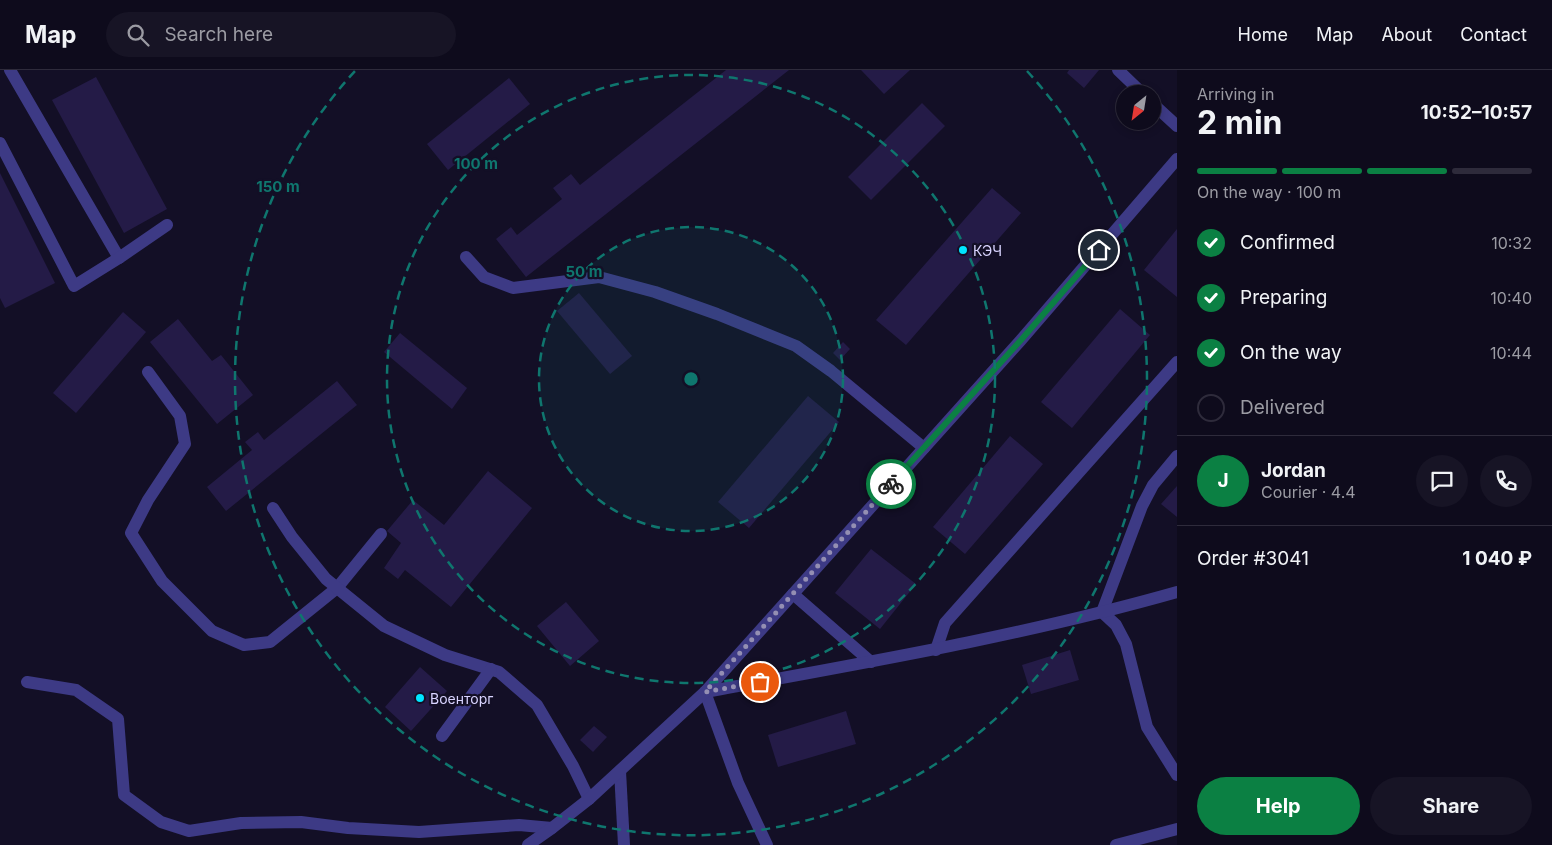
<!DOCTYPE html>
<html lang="en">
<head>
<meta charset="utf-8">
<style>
  body { margin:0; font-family:Inter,sans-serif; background:#171425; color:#f1f3f6; height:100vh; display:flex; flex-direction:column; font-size:19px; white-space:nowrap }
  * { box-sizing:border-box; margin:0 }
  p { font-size:16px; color:#9b9ba3 }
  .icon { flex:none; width:28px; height:28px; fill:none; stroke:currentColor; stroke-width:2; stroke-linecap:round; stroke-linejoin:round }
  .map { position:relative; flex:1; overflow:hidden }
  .panel { display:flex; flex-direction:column; background:#0e0b1c; width:375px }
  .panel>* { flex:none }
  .needle { width:32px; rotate:210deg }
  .fabs { position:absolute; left:1116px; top:15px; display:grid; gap:10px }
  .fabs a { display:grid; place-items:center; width:45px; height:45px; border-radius:50%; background:#0e0b1c; box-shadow:0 2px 8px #0003,0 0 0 1px #2e2b3b; font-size:25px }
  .pin { position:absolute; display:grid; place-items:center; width:42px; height:42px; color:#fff; margin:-21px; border:2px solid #fff; border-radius:50%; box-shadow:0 1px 5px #0007 }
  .courier { position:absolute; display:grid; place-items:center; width:50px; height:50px; margin:-25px; border:4px solid #0b8043; border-radius:50%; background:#fff; color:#222; box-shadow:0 1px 6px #0007 }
  .headline em { font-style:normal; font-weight:700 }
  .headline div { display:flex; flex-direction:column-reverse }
  .headline { display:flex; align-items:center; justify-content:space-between; height:85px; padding:0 20px }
  h1 { font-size:32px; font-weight:700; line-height:38px }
  .bar { display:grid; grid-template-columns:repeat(4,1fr); gap:8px 5px; align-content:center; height:60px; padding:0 20px }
  .bar i { height:6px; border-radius:4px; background:#2e2b3b }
  .bar .on { background:#0b8043 }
  .bar p { grid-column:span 4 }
  .line { display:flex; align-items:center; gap:12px; padding:0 20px; border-top:1px solid #2e2b3b }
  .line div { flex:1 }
  .round { display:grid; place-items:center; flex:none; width:52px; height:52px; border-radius:26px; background:#171425 }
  ol { padding:0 20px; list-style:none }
  li { display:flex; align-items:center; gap:15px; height:55px }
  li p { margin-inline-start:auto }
  li .icon { padding:5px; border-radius:50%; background:#0b8043; color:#fff; stroke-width:4 }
  li:last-child { color:#9b9ba3 }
  li i { width:28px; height:28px; border:2px solid #2e2b3b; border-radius:50% }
  .primary-button { display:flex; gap:10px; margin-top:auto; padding:10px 20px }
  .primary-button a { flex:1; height:58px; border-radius:30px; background:#0b8043; color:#fff; font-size:20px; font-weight:700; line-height:58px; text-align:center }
  .primary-button a+a { background:#171425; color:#f1f3f6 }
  header { display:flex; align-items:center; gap:30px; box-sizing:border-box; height:70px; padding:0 25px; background:#0e0b1c; border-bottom:1px solid #2e2b3b }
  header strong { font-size:24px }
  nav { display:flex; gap:28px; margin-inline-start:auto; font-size:18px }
  .search { width:350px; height:45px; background:#171425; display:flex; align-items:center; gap:12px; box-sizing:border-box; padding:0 18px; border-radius:28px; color:#9b9ba3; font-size:19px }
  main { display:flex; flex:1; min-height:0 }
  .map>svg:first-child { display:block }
</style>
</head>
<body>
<header>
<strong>Map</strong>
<div class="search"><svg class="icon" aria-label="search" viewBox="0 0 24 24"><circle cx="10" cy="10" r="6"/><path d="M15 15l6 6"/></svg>Search here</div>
<nav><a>Home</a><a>Map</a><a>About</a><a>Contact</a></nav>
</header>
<main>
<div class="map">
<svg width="1177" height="775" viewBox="0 0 1177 775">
  <rect width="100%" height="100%" fill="#130f26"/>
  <g fill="#241b47">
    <path d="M 726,0 L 789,0 L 526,207 L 496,169 L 511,157 L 517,165 L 562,129 L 553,118 L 571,104 L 580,115 Z"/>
    <path d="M 861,0 L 910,0 L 884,24 Z"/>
    <path d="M 1069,0 L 1099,0 L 1084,18 L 1067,3 Z"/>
    <path d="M 96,7 L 167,139 L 124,163 L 52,30 Z"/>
    <path d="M 509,8 L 530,34 L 448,100 L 427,74 Z"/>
    <path d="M 922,33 L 945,56 L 871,130 L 848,107 Z"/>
    <path d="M 0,103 L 55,213 L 5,238 L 0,228 Z"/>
    <path d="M 992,118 L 1021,143 L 906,275 L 876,250 Z"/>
    <path d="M 1177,159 L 1177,227 L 1144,200 Z"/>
    <path d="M 579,223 L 632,286 L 610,304 L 557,241 Z"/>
    <path d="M 1120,239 L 1150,265 L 1072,358 L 1041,332 Z"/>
    <path d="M 123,242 L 146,262 L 76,343 L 53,323 Z"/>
    <path d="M 178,249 L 212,291 L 221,285 L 253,325 L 217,354 L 150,272 Z"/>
    <path d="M 400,263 L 467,318 L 452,339 L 384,282 Z"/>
    <path d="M 843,272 L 850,279 L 840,290 L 833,283 Z"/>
    <path d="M 337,311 L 357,335 L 226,441 L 207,417 L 252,380 L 245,372 L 258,362 L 264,370 Z"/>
    <path d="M 808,326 L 839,352 L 749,458 L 718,432 Z"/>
    <path d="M 1010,366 L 1043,394 L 965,484 L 933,457 Z"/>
    <path d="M 488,401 L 532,438 L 451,537 L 405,500 L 398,509 L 384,498 L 401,473 L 387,461 L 413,430 L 444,455 Z"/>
    <path d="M 1177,416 L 1177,447 L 1161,434 Z"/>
    <path d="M 871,479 L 916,514 L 880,559 L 835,523 Z"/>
    <path d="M 566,532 L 599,571 L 570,596 L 537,556 Z"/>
    <path d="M 1070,580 L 1079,610 L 1031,624 L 1022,595 Z"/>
    <path d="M 420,597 L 447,621 L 411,661 L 385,637 Z"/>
    <path d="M 846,641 L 856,674 L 778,697 L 768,665 Z"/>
    <path d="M 594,656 L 607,667 L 593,682 L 580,670 Z"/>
  </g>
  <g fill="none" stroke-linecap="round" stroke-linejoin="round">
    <g stroke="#3d3a85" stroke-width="12">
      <path d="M 10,0 L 119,188"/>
      <path d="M 1118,0 L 1143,24"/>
      <path d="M 1152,33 L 1177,56"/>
      <path d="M 0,73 L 74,216 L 119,188 L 167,155"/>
      <path d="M 466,187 L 484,207 L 513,218 L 599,207 L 655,222 L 717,244 L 796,276 L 831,301 L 924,378"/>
      <path d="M 148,302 L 180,346 L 185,374 L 148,430 L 131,463 L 162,511 L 212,561 L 244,575 L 270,572 L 337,518 L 381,464"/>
      <path d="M 1177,386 L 1153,415 L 1142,436 L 1102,542 L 1116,555 L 1126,574 L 1147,657 L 1177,705"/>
      <path d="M 273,438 L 292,467 L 326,509 L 384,556 L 445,585 L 499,602 L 537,635 L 573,696 L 589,729"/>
      <path d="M 936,580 L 945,553 L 1177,292"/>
      <path d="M 27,612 L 76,620 L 118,649 L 124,725 L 161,752 L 189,761 L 241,753 L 301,752 L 348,758 L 419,762 L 519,755 L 552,758"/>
      <path d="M 442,666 L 491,599"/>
      <path d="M 620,701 L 624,775"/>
    </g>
    <g stroke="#3d3a85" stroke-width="12">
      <path d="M 793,524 L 871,592"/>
      <path d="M 705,622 C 863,593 1022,566 1177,522"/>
      <path d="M 705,622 L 738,713 L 767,775"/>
      <path d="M 528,775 L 552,758 L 589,729 L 705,622 L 1021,270 L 1177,89"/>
      <path d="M 1116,775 L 1177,759"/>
    </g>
  </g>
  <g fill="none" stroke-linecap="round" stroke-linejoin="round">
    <path stroke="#948fb3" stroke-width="5" stroke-dasharray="0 9" d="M 760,612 L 705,622 L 891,414"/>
    <path stroke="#0b8043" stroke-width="6" d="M 891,414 L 1021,270 L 1099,180"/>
  </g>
  <circle cx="691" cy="309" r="152" fill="#0f766e" fill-opacity=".12"/>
  <g fill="none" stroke="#0f766e" stroke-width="2.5" stroke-dasharray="9 6">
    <circle cx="691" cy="309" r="152"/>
    <circle cx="691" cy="309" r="304"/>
    <path d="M1027 1A456 456 0 1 1 355 1"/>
  </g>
  <g fill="#00e5ff" stroke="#130f26" stroke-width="2">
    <circle cx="963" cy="180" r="5"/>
    <circle cx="420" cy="628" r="5"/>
  </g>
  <g text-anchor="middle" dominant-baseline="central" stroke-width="4.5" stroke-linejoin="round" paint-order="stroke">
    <g font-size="14" fill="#d9d4ff" stroke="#130f26" text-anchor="start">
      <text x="973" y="180">КЭЧ</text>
      <text x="430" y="628">Военторг</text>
    </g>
  </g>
  <circle cx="691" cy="309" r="8" fill="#0f766e" stroke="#130f26" stroke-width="2.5"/>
  <g font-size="15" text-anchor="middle" font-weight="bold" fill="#0f766e" stroke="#130f26" stroke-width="4.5" stroke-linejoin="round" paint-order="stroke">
    <text x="476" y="99">100 m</text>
    <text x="278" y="122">150 m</text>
    <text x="584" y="207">50 m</text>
  </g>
</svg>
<div class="fabs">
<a><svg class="needle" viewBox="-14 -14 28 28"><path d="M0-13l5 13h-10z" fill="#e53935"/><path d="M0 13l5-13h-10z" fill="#9b9ba3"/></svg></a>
</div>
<div class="pin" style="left:760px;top:612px;background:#ea580c"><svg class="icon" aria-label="bag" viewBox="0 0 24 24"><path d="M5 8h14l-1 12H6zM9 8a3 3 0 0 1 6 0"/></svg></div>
<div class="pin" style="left:1099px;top:180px;background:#1f2937"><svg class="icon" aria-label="home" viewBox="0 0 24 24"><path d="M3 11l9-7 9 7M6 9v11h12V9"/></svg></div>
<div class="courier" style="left:891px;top:414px"><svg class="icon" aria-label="bike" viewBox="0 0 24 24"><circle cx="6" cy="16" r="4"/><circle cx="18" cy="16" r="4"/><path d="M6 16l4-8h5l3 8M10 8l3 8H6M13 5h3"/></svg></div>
</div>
<section class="panel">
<div class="headline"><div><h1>2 min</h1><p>Arriving in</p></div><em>10:52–10:57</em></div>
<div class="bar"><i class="on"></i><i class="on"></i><i class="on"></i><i></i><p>On the way · 100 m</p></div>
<ol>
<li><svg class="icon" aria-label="check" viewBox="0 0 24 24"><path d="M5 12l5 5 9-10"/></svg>Confirmed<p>10:32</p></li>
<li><svg class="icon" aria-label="check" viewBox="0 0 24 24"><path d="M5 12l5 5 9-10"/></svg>Preparing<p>10:40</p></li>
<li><svg class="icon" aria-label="check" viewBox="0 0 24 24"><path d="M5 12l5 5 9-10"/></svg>On the way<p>10:44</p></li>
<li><i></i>Delivered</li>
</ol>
<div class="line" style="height:90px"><b class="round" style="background:#0b8043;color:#fff">J</b><div><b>Jordan</b><p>Courier · 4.4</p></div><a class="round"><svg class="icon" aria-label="chat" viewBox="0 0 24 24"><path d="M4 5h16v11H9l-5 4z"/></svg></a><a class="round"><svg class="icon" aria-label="phone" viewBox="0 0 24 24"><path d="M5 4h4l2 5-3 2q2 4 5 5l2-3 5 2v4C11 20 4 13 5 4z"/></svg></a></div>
<div class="line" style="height:65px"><div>Order #3041</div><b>1 040 ₽</b></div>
<div class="primary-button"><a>Help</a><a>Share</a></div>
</section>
</main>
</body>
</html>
